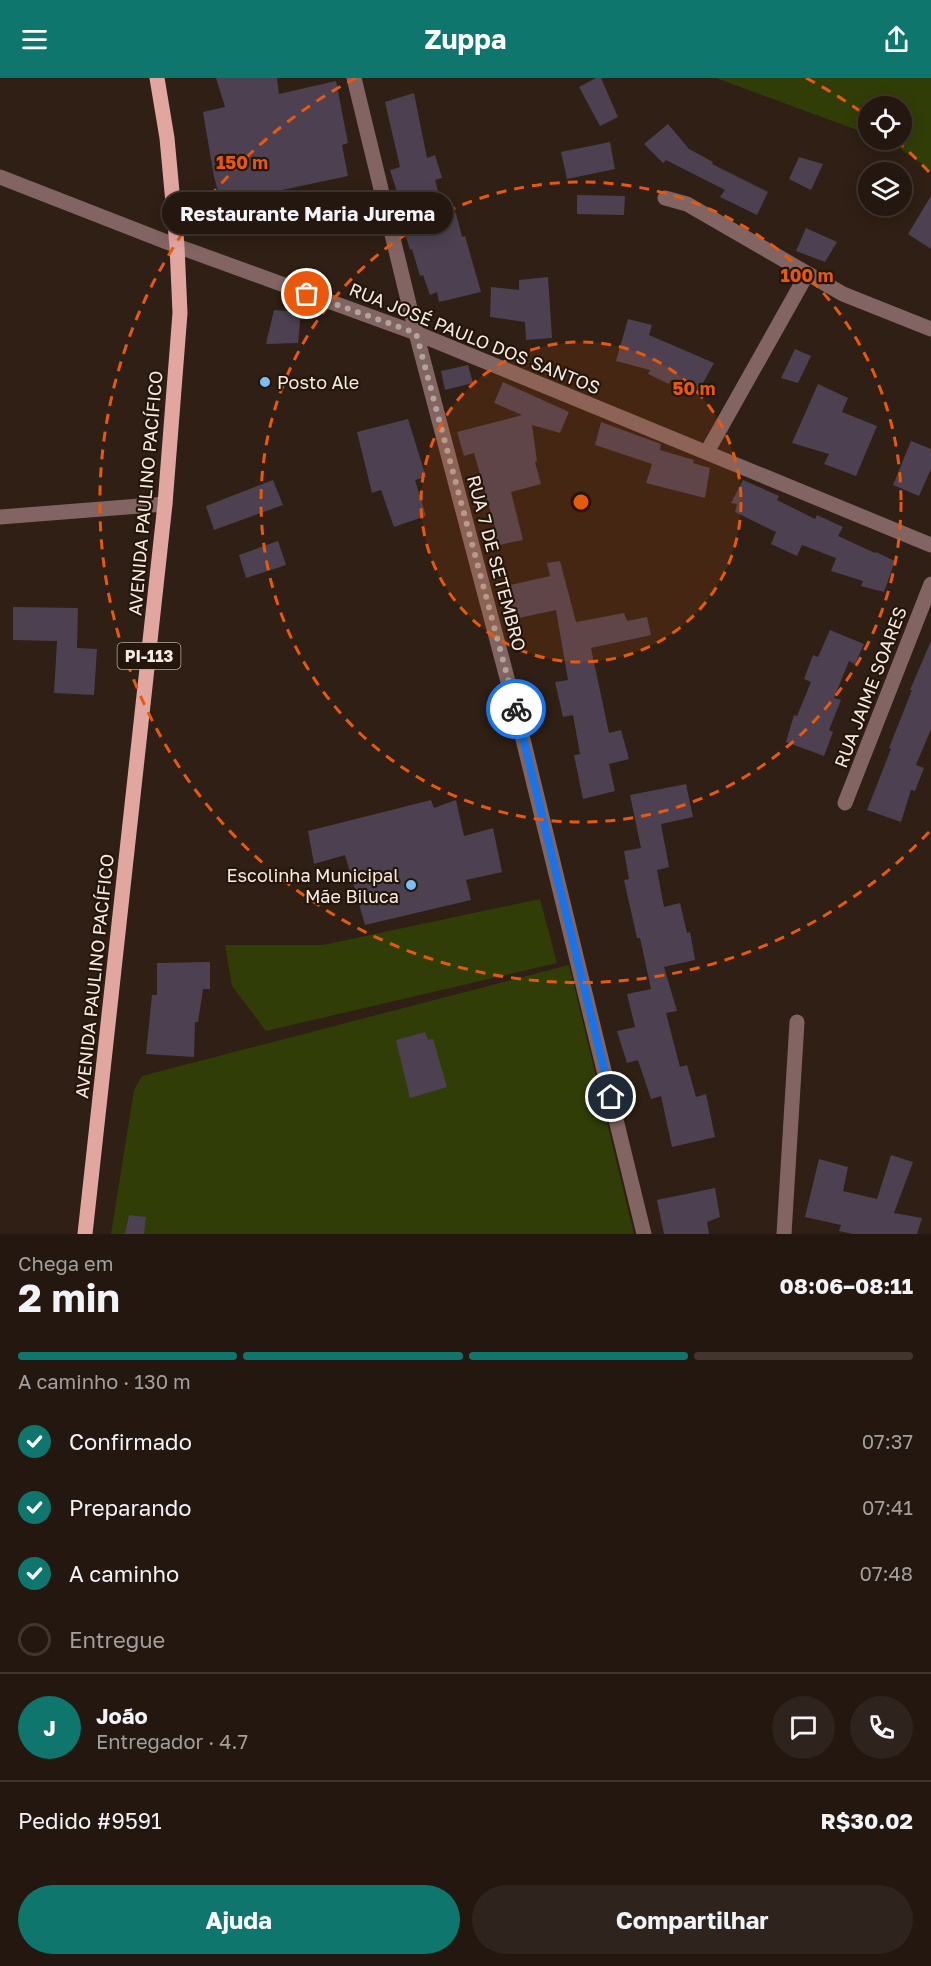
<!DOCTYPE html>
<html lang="pt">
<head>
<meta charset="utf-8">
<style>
  body { margin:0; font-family:"Golos Text",sans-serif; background:#2f241d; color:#f1f3f6; height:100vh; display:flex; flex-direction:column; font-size:22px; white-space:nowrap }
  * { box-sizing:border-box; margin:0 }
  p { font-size:20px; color:#a39f9e }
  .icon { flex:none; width:33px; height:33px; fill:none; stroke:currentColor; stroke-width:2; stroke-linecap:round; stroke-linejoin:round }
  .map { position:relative; height:1156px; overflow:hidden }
  .drawer { display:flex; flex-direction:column; background:#23170f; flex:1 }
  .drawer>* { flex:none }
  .fabs { position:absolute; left:858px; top:18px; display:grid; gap:12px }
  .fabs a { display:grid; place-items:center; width:54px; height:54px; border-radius:50%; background:#23170f; box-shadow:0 3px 15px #0003,0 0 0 2px #40362f; font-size:30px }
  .pin { position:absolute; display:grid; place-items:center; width:51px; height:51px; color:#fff; margin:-26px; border:3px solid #fff; border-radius:50%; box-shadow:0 2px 6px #0007 }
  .courier { position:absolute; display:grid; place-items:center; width:60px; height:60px; margin:-30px; border:4px solid #1a73e8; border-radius:50%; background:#fff; color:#222; box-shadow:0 2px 8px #0007 }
  .bubble { position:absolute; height:42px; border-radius:21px; background:#23170f; box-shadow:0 3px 15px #0003,0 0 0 2px #40362f; font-size:20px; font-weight:700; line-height:42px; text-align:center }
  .headline em { font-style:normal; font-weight:700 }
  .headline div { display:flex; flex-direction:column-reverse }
  .headline { display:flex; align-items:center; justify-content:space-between; height:102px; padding:0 18px }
  h1 { font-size:39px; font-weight:700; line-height:45px }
  .bar { display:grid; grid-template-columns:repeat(4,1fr); gap:9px 6px; align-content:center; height:72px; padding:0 18px }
  .bar i { height:8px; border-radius:4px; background:#40362f }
  .bar .current { background:#0f766e }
  .bar p { grid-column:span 4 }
  .line { display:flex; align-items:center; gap:15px; padding:0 18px; border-top:2px solid #40362f }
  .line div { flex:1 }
  .round { display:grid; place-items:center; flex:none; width:63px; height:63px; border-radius:32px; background:#2f241d }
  ol { padding:0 18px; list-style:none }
  li { display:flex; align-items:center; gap:18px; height:66px }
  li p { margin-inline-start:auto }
  li .icon { padding:6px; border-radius:50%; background:#0f766e; color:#fff; stroke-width:4 }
  li:last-child { color:#a39f9e }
  li i { width:33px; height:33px; border:3px solid #40362f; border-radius:50% }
  .primary-button { display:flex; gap:12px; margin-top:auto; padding:12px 18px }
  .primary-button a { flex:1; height:69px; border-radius:36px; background:#0f766e; color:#fff; font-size:24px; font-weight:700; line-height:69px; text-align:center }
  .primary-button a+a { background:#2f241d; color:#f1f3f6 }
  header { display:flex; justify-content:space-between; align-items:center; height:78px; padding:0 18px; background:#0f766e; color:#fff; font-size:27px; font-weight:700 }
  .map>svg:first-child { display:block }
</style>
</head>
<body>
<header><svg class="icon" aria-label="menu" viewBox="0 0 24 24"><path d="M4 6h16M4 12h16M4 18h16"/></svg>Zuppa<svg class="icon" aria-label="share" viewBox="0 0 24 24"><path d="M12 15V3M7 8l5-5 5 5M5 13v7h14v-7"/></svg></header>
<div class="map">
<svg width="931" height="1156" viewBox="0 0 931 1156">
  <rect width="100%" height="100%" fill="#2f1f14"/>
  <g fill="#313d07">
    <path d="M 716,0 L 931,0 L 931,93 L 893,65 L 883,62 L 902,62 L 902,28 L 868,28 L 868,56 Z"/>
    <path d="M 540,821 L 557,885 L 266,953 L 232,908 L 225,867 L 323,867 Z"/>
    <path d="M 569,887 L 634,1156 L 111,1156 L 134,1012 L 142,998 Z"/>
  </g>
  <g fill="#4d4151">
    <path d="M 216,0 L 277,0 L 279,16 L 336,3 L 348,65 L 342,67 L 348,98 L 282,112 L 288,146 L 226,157 L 220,130 L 223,130 L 214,99 L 203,34 L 225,29 Z"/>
    <path d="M 596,0 L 601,0 L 618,39 L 600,48 L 579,9 Z"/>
    <path d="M 414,15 L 427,80 L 435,77 L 442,100 L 435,102 L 445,138 L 456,135 L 462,159 L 465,158 L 481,214 L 439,224 L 437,214 L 430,217 L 423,197 L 420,198 L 412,171 L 410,172 L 394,118 L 398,117 L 390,92 L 400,89 L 385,24 Z"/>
    <path d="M 668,46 L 689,71 L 713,84 L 712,86 L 768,114 L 757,137 L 720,119 L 725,112 L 666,82 L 663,85 L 644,66 Z"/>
    <path d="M 610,64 L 615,91 L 567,101 L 561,74 Z"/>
    <path d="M 799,79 L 823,86 L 811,112 L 789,101 Z"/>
    <path d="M 577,117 L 625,118 L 624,137 L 577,136 Z"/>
    <path d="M 931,118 L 931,171 L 908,156 Z"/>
    <path d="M 806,150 L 837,164 L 825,184 L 796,173 Z"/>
    <path d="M 548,199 L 552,260 L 526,262 L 525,244 L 490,239 L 491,209 L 519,212 L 519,202 Z"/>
    <path d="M 274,232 L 301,234 L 298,265 L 266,266 Z"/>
    <path d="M 628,241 L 652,247 L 649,257 L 714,285 L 698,314 L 671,302 L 669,306 L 648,296 L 650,292 L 616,283 Z"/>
    <path d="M 795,271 L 811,278 L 798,305 L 781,300 Z"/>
    <path d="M 468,287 L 473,305 L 445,312 L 441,293 Z"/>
    <path d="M 503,304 L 569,334 L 560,355 L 532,347 L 537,383 L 535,384 L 541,406 L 511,414 L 523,462 L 494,468 L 490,450 L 495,449 L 474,375 L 464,378 L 457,354 L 522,337 L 494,325 Z"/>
    <path d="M 818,306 L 848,320 L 842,334 L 877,348 L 856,398 L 824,386 L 829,376 L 792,365 Z"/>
    <path d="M 408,341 L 426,399 L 415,402 L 426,438 L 394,449 L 381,412 L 372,415 L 357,354 Z"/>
    <path d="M 601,344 L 661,366 L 660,372 L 694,382 L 693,385 L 710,390 L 705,420 L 646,405 L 652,386 L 595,367 Z"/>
    <path d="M 911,363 L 931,371 L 931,391 L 919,418 L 893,407 Z"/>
    <path d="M 273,402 L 283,427 L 214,452 L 206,428 Z"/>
    <path d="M 743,402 L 779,418 L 777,422 L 815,441 L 817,437 L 843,449 L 838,458 L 875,475 L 876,474 L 895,483 L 884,514 L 861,508 L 863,503 L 831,493 L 836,480 L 802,467 L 797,478 L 771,466 L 776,454 L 735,434 L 737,426 L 731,425 Z"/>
    <path d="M 278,463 L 286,487 L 246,500 L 239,477 Z"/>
    <path d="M 560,483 L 576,544 L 624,535 L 627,543 L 647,539 L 651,557 L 591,570 L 609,655 L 621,652 L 629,681 L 609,686 L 615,713 L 583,721 L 574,677 L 580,676 L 573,637 L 563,639 L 555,604 L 568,602 L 556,532 L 514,541 L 506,508 L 550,498 L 547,485 Z"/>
    <path d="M 13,529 L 78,530 L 77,570 L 97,571 L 94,617 L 54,615 L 57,563 L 13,562 Z"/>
    <path d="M 830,552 L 864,566 L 855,586 L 849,583 L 834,620 L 841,622 L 829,652 L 833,654 L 824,678 L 786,664 L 794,637 L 797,638 L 811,604 L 804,601 L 813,577 L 818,579 Z"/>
    <path d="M 931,563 L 931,651 L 916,687 L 924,690 L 915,713 L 911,712 L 901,744 L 867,732 L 891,671 L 889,670 L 912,612 L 910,612 Z"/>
    <path d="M 686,706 L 693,739 L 661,746 L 669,789 L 657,792 L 664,829 L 680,825 L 687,855 L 690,854 L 695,882 L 664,889 L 677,933 L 666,935 L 680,989 L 687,987 L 696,1019 L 706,1016 L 715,1059 L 672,1069 L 661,1018 L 651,1021 L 638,982 L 627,985 L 617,953 L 635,949 L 627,916 L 651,911 L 640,860 L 637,860 L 624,802 L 629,801 L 624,773 L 641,770 L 630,717 Z"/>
    <path d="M 431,722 L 434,730 L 456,722 L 464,758 L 493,750 L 502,794 L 466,802 L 471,822 L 365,847 L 345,777 L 314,786 L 308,753 Z"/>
    <path d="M 210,884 L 210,911 L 203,911 L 198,944 L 195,944 L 194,979 L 146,976 L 152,917 L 157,917 L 157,885 Z"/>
    <path d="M 425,954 L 428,962 L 433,961 L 447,1009 L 410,1020 L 396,962 Z"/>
    <path d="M 891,1077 L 913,1084 L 894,1135 L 922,1140 L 917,1156 L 853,1156 L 839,1153 L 841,1147 L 805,1139 L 819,1081 L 848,1089 L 843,1113 L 877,1121 Z"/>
    <path d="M 715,1110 L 720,1139 L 707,1144 L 709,1156 L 664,1156 L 657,1122 Z"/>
    <path d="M 129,1137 L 146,1139 L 144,1156 L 125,1156 Z"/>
  </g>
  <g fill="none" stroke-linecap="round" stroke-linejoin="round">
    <g stroke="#826562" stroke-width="15">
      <path d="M 354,0 L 416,255 L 521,653 L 644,1156"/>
      <path d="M 0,99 L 177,168 L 416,255 L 931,467"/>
      <path d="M 665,120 L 687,126 L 843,216 L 931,251"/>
      <path d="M 707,374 L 807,196"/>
      <path d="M 0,439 L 165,426"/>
      <path d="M 845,725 L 931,506"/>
      <path d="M 784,1156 L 797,944"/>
    </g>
    <path stroke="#e2a6a1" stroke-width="15" d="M 85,1156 L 165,426 L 180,235 L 177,168 L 167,60 L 157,0"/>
  </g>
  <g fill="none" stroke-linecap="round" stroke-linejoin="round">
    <path stroke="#b0a49b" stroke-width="6" stroke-dasharray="0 10.8" d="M 307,216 L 416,255 L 516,631"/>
    <path stroke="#1a73e8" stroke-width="8" d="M 516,631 L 611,1019"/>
  </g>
  <circle cx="581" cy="424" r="160" fill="#e8590c" fill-opacity=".12"/>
  <g fill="none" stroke="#e8590c" stroke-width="3" stroke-dasharray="10 8">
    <circle cx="581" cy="424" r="160"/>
    <circle cx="581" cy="424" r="320"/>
    <path d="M929 754A480 480 0 1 1 356 0M806 0A480 480 0 0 1 867 38M896 62A480 480 0 0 1 929 94"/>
  </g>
  <g fill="#7abef8" stroke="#25160b" stroke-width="2">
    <circle cx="265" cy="304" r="6"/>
    <circle cx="411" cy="807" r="6"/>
  </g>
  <g text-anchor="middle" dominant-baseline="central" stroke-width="4.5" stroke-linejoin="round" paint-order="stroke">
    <rect fill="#25160b" stroke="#b7aba2" stroke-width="1.5" x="117.5" y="565" width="63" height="26" rx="4.5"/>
    <g font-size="16" font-weight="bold" fill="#f6ebe3">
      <text x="149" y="578">PI-113</text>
    </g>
    <g font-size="18" fill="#f6ebe3" stroke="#25160b">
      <text transform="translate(475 260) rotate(22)">RUA JOSÉ PAULO DOS SANTOS</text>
      <text transform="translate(145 415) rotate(-85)">AVENIDA PAULINO PACÍFICO</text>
      <text transform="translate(497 485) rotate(75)">RUA 7 DE SETEMBRO</text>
      <text transform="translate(870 609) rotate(-69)">RUA JAIME SOARES</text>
      <text transform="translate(94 898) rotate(-84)">AVENIDA PAULINO PACÍFICO</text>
    </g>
    <g font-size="18" fill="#f6ebe3" stroke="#25160b" text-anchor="start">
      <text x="277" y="304">Posto Ale</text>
      <text x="399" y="797" text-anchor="end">Escolinha Municipal<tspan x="399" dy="21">Mãe Biluca</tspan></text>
    </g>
  </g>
  <circle cx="581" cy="424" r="9" fill="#e8590c" stroke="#25160b" stroke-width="3"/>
  <g font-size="18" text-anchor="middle" font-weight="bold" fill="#e8590c" stroke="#25160b" stroke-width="4.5" stroke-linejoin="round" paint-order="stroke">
    <text x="242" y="91">150 m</text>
    <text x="807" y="204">100 m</text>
    <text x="694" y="317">50 m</text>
  </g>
</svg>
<div class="fabs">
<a><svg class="icon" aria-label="locate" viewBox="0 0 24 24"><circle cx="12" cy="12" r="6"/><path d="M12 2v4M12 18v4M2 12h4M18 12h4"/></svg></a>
<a><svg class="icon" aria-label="layers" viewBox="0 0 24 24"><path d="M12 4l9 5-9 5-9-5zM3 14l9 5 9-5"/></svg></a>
</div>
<div class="pin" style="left:307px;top:216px;background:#ea580c"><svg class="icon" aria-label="bag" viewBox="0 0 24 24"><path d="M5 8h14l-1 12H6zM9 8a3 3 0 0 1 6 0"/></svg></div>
<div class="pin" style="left:611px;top:1019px;background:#1f2937"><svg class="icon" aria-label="home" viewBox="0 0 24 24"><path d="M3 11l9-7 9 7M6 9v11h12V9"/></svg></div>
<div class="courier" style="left:516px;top:631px"><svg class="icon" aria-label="bike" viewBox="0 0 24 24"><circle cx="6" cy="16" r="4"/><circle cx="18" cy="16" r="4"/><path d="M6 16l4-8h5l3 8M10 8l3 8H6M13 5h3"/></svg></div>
<div class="bubble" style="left:162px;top:114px;width:291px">Restaurante Maria Jurema</div>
</div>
<section class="drawer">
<div class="headline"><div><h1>2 min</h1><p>Chega em</p></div><em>08:06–08:11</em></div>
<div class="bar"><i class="current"></i><i class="current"></i><i class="current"></i><i></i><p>A caminho · 130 m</p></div>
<ol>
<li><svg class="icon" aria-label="check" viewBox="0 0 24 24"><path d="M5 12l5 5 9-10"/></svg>Confirmado<p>07:37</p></li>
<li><svg class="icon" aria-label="check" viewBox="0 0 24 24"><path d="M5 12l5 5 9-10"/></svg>Preparando<p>07:41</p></li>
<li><svg class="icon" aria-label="check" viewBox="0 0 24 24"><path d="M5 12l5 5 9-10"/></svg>A caminho<p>07:48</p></li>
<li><i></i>Entregue</li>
</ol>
<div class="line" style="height:108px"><b class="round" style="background:#0f766e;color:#fff">J</b><div><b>João</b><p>Entregador · 4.7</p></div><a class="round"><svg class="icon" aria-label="chat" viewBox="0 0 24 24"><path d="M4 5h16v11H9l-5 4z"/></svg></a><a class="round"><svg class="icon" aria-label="phone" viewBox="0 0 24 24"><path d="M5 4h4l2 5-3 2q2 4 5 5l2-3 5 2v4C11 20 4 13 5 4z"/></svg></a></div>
<div class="line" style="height:78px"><div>Pedido #9591</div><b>R$30.02</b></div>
<div class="primary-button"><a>Ajuda</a><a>Compartilhar</a></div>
</section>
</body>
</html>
